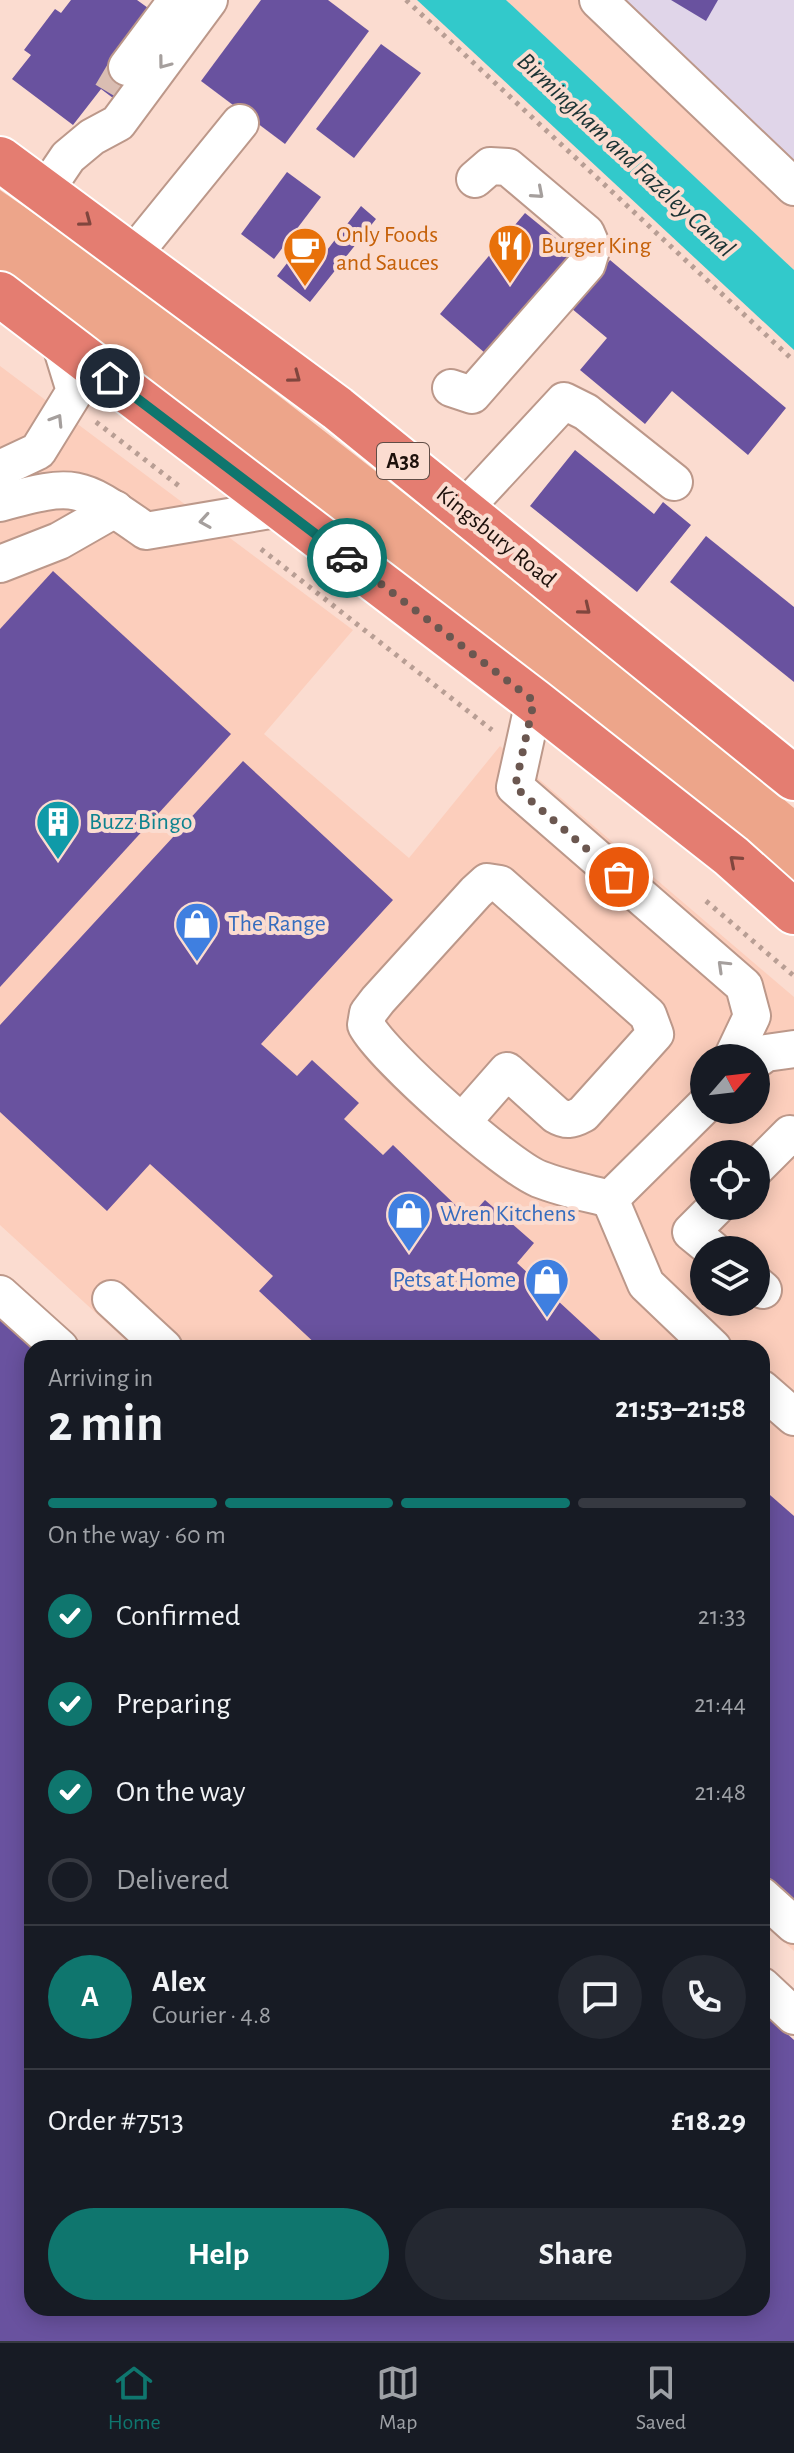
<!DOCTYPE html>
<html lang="en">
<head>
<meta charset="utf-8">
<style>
  body { margin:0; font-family:"Alegreya Sans",sans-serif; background:#242831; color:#f1f3f6; height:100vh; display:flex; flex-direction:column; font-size:30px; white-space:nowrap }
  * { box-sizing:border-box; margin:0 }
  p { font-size:26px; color:#9ea1a6 }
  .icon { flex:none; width:44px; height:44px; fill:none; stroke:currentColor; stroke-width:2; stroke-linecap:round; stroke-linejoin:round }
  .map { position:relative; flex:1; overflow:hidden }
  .details { position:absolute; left:24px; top:1340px; width:746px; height:976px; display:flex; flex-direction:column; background:#171b24; border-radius:24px; box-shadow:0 4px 20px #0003 }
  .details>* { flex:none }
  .needle { width:52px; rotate:62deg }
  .buttons { position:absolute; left:690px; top:1044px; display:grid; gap:16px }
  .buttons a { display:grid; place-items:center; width:80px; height:80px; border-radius:50%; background:#171b24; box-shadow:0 4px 20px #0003; font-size:40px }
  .pin { position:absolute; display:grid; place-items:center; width:68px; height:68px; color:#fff; margin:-34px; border:4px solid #fff; border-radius:50%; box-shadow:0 2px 8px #0007 }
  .courier { position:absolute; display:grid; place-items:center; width:80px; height:80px; margin:-40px; border:6px solid #0f766e; border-radius:50%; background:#fff; color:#222; box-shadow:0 2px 10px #0007 }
  .summary em { font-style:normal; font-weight:700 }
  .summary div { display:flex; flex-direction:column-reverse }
  .summary { display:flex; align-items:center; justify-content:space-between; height:136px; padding:0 24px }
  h1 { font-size:52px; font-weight:700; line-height:60px }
  .bar { display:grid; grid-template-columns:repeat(4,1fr); gap:12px 8px; align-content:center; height:96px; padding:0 24px }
  .bar i { height:10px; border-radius:6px; background:#363941 }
  .bar .active { background:#0f766e }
  .bar p { grid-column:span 4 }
  .line { display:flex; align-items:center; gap:20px; padding:0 24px; border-top:2px solid #363941 }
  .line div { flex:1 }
  .round { display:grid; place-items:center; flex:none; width:84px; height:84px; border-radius:42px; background:#242831 }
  ol { padding:0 24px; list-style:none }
  li { display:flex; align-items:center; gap:24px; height:88px }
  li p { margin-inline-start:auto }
  li .icon { padding:8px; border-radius:50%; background:#0f766e; color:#fff; stroke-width:4 }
  li:last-child { color:#9ea1a6 }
  li i { width:44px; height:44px; border:4px solid #363941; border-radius:50% }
  .button { display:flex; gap:16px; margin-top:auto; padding:16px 24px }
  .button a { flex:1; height:92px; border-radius:48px; background:#0f766e; color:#fff; font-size:32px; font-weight:700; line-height:92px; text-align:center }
  .button a+a { background:#242831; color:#f1f3f6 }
  .tabs { display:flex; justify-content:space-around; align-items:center; height:112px; border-top:2px solid #363941; background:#171b24; font-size:22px; color:#9ea1a6 }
  .tabs a { display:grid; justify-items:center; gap:4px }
  .tabs .active { color:#0f766e }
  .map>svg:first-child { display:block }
</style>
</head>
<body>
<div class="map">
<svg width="794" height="2341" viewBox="0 0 794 2341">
  <rect width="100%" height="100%" fill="#fbdcd0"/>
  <g fill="#fccebc" fill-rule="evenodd">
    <path d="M 506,0 L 794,0 L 794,270 L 608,96 Z"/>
    <path d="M 0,366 L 353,630 L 264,734 L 409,858 L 500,746 L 794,997 L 794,1951 L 762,1922 L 762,1348 L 134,1348 L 0,1225 ZM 704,1058 L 756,1058 L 756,1110 L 704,1110 ZM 704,1154 L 756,1154 L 756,1206 L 704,1206 ZM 704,1250 L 756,1250 L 756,1302 L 704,1302 Z"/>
  </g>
  <path fill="#e0d5e9" d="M 618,0 L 794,0 L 794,170 Z"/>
  <path fill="#eda58a" d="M 0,190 C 122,274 238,364 355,455 C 503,571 649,688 794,808 L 794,887 L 0,273 Z"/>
  <path fill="#32c9cb" d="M 417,0 L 506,0 L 794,270 L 794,350 Z"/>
  <g fill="#69529f">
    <path d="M 71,0 L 137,0 L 155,13 L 137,76 L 117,101 L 101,89 L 73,125 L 12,79 L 31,55 L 24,50 L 55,9 L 61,13 Z"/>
    <path d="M 261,0 L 328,0 L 369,31 L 285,144 L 201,81 Z"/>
    <path d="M 671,0 L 718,0 L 706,21 Z"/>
    <path d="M 381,44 L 421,73 L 354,158 L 316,129 Z"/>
    <path d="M 287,172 L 321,197 L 274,259 L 241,234 Z"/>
    <path d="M 361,206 L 376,219 L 310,302 L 277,276 L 302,244 L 321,258 Z"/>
    <path d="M 525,213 L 579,257 L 493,360 L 440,314 Z"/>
    <path d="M 610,260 L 786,408 L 748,455 L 672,391 L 645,424 L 580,370 L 607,338 L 571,308 Z"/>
    <path d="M 575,450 L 654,514 L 663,502 L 691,525 L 637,592 L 530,506 Z"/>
    <path d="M 706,536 L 794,607 L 794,682 L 670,582 Z"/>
    <path d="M 53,571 L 231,734 L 0,987 L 0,629 Z"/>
    <path d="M 243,761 L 393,900 L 261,1044 L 297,1076 L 312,1060 L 359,1103 L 344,1119 L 383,1155 L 393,1145 L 469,1218 L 485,1200 L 534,1243 L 517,1263 L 609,1348 L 320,1348 L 259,1291 L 273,1276 L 150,1164 L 107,1211 L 0,1112 L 0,1025 Z"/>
    <path d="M 0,1309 L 43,1348 L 32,1348 L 32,2308 L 762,2308 L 762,2011 L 794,2040 L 794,2341 L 0,2341 Z"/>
    <path d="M 762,1488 L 794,1516 L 794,1917 L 762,1887 Z"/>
  </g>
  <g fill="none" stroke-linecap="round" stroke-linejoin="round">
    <path stroke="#dabdb2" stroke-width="36" stroke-dasharray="36 18" stroke-linecap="butt" d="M 111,94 L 127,67"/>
    <g stroke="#bc988a" stroke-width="40">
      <g id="minor">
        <path d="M 598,0 L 794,187"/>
        <path d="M 127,67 L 177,0"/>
        <path d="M 45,191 L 68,157 L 92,137 L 118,123 L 209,0"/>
        <path d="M 132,256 L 240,123"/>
        <path d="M 451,388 L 472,395 L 587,264 L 592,247 L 586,233 L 508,167 L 490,166 L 475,179"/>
        <path d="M 0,469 L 38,451 L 75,391 L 59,339"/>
        <path d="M 0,503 C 78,481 81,486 146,531 L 282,508"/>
        <path d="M 463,510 L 564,401 L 586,412 L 674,482"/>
        <path d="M 0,564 L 59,541 L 115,509"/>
        <path d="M 534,701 L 515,787 L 744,986 L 752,1016 L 732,1058"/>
        <path d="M 756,1060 L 766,1053 L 794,1049"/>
        <path d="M 463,1121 L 507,1071 L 556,1115 C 566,1121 572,1120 583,1114 L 655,1034 L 648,1015 L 500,884 L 487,882 L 476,892 L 378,1000 L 368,1013 L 366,1025 C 383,1057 505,1165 539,1179 C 562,1188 587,1193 610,1199"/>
        <path d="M 756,1168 L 790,1134 L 794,1138"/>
        <path d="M 610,1199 L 646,1284 L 713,1348"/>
        <path d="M 610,1199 L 704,1106"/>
        <path d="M 713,1250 L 691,1232 L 717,1206"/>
        <path d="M 756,1284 L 763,1290"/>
        <path d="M 0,1294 L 60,1348"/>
        <path d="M 111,1299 L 164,1348"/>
        <path d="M 762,1389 L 794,1417"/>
        <path d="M 762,1896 L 794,1925"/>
        <path d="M 762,1986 L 794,2016"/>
      </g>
    </g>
    <g stroke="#fff" stroke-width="48">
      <g id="highway">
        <path d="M 0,159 L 337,408 L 794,778"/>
        <path d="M 0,294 L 534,701 L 731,856 L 794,912"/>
      </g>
    </g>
    <g stroke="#b89e94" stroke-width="5" stroke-dasharray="4 6" stroke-linecap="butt">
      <path d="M 406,0 L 794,361"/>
      <path d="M 96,422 L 183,489"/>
      <path d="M 261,549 L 492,730"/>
      <path d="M 706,901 L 794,976"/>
    </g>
    <use href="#minor" stroke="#fff" stroke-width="36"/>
    <use href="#highway" stroke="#e47d71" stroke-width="44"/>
  </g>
  <defs><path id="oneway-chevron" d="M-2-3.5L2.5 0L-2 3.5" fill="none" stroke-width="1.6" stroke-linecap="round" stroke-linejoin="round" transform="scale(2)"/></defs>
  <g stroke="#a59f9d">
    <use href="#oneway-chevron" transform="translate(164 63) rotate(127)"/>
    <use href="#oneway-chevron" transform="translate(538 193) rotate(41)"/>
    <use href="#oneway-chevron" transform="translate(57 420) rotate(-58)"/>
    <use href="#oneway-chevron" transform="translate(205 521) rotate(171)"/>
    <use href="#oneway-chevron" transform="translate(723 966) rotate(-136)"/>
  </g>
  <g stroke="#80463e">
    <use href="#oneway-chevron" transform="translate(86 221) rotate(37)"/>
    <use href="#oneway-chevron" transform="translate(295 377) rotate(37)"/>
    <use href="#oneway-chevron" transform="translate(585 609) rotate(39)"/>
    <use href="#oneway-chevron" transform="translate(735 861) rotate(-139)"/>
  </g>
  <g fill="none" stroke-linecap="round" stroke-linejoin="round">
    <path stroke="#6b5750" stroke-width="8" stroke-dasharray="0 14.4" d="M 347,558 L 534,701 L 515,787 L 619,877"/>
    <path stroke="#0f766e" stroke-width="10" d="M 110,378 L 347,558"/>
  </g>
  <defs>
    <g id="restaurant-pin" transform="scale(2.3)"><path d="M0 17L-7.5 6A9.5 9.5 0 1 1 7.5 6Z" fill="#e8710a" stroke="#fbdcd0"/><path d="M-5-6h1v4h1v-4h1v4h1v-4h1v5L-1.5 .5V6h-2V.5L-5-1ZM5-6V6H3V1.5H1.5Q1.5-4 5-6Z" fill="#fff"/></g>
    <g id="cafe-pin" transform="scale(2.3)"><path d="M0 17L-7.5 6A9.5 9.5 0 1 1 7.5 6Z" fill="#e8710a" stroke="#fbdcd0"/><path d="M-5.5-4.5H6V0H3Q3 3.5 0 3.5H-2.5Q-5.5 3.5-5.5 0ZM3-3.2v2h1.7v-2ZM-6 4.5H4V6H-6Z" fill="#fff"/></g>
    <g id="building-pin" transform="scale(2.3)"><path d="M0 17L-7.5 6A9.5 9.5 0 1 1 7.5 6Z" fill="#0f9aa8" stroke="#fbdcd0"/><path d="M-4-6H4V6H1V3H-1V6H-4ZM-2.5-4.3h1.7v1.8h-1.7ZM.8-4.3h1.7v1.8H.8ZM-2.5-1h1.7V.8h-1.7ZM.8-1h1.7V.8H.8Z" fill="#fff"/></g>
    <g id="shop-pin" transform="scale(2.3)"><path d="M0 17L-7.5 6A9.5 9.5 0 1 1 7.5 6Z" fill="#3f7fe0" stroke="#fbdcd0"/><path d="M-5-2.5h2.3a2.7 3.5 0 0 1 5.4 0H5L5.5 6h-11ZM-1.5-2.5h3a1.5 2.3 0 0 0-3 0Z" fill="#fff"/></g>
  </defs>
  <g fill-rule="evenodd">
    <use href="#restaurant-pin" x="510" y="246"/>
    <use href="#cafe-pin" x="305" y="249"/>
    <use href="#building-pin" x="58" y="822"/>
    <use href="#shop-pin" x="197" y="924"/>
    <use href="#shop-pin" x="409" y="1214"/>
    <use href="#shop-pin" x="547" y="1280"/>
  </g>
  <g text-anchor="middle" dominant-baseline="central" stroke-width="8" stroke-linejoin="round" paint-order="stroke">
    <rect fill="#fbdcd0" stroke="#604d46" stroke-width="2" x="377" y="443" width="52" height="36" rx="6"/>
    <g font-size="22" font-weight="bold" fill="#1d100b">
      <text x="403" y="461">A38</text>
    </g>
    <g font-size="24" fill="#c56008" stroke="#fbdcd0" text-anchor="start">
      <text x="336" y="235">Only Foods<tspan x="336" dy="28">and Sauces</tspan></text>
      <text x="541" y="246">Burger King</text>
    </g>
    <g font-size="24" fill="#1d100b" stroke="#fbdcd0">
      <text transform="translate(496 537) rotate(39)">Kingsbury Road</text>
    </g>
    <g font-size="24" fill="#0d838f" stroke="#fbdcd0" text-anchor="start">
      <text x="89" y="822">Buzz Bingo</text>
    </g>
    <g font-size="24" fill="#366cbe" stroke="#fbdcd0" text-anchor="start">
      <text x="228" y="924">The Range</text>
      <text x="440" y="1214">Wren Kitchens</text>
      <text x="516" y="1280" text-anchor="end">Pets at Home</text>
    </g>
    <g font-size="26" font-style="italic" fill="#1b3334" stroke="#fbdcd0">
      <text transform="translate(626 155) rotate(43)">Birmingham and Fazeley Canal</text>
    </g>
  </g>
</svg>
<div class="buttons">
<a><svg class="needle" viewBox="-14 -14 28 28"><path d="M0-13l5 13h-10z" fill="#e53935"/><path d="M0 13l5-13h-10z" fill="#9ea1a6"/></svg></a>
<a><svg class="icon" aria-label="locate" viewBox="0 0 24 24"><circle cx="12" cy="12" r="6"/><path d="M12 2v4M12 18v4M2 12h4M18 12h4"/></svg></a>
<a><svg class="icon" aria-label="layers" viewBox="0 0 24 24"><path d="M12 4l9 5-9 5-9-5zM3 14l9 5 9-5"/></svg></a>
</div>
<div class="pin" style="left:619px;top:877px;background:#ea580c"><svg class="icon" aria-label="bag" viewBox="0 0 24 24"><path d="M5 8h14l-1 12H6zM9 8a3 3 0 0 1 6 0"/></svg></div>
<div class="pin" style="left:110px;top:378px;background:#1f2937"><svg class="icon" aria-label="home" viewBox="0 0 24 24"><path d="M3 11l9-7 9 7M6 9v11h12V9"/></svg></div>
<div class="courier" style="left:347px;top:558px"><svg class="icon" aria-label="car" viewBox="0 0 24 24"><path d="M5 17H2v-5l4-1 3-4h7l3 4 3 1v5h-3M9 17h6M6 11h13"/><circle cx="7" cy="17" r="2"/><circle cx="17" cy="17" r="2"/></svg></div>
<section class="details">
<div class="summary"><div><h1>2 min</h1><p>Arriving in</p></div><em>21:53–21:58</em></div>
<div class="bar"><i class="active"></i><i class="active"></i><i class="active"></i><i></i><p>On the way · 60 m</p></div>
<ol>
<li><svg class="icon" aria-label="check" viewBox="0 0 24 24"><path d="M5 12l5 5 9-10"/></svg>Confirmed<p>21:33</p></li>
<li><svg class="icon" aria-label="check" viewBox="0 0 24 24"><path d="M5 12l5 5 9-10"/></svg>Preparing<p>21:44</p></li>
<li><svg class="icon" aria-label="check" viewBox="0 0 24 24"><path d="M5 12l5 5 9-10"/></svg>On the way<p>21:48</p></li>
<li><i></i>Delivered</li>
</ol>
<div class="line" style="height:144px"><b class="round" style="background:#0f766e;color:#fff">A</b><div><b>Alex</b><p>Courier · 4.8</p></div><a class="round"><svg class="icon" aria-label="chat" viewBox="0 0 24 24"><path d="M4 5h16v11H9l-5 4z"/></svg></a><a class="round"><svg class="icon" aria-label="phone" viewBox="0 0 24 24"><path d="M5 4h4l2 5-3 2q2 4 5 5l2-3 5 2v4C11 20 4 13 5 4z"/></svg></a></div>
<div class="line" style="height:104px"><div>Order #7513</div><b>£18.29</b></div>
<div class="button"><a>Help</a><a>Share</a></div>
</section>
</div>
<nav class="tabs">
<a class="active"><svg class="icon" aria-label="home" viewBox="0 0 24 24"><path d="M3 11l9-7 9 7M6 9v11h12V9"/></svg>Home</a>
<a><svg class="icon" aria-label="map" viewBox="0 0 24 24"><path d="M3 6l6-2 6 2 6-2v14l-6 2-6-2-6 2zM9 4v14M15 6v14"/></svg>Map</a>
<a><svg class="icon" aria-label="saved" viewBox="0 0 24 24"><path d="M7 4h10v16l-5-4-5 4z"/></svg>Saved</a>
</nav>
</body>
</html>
